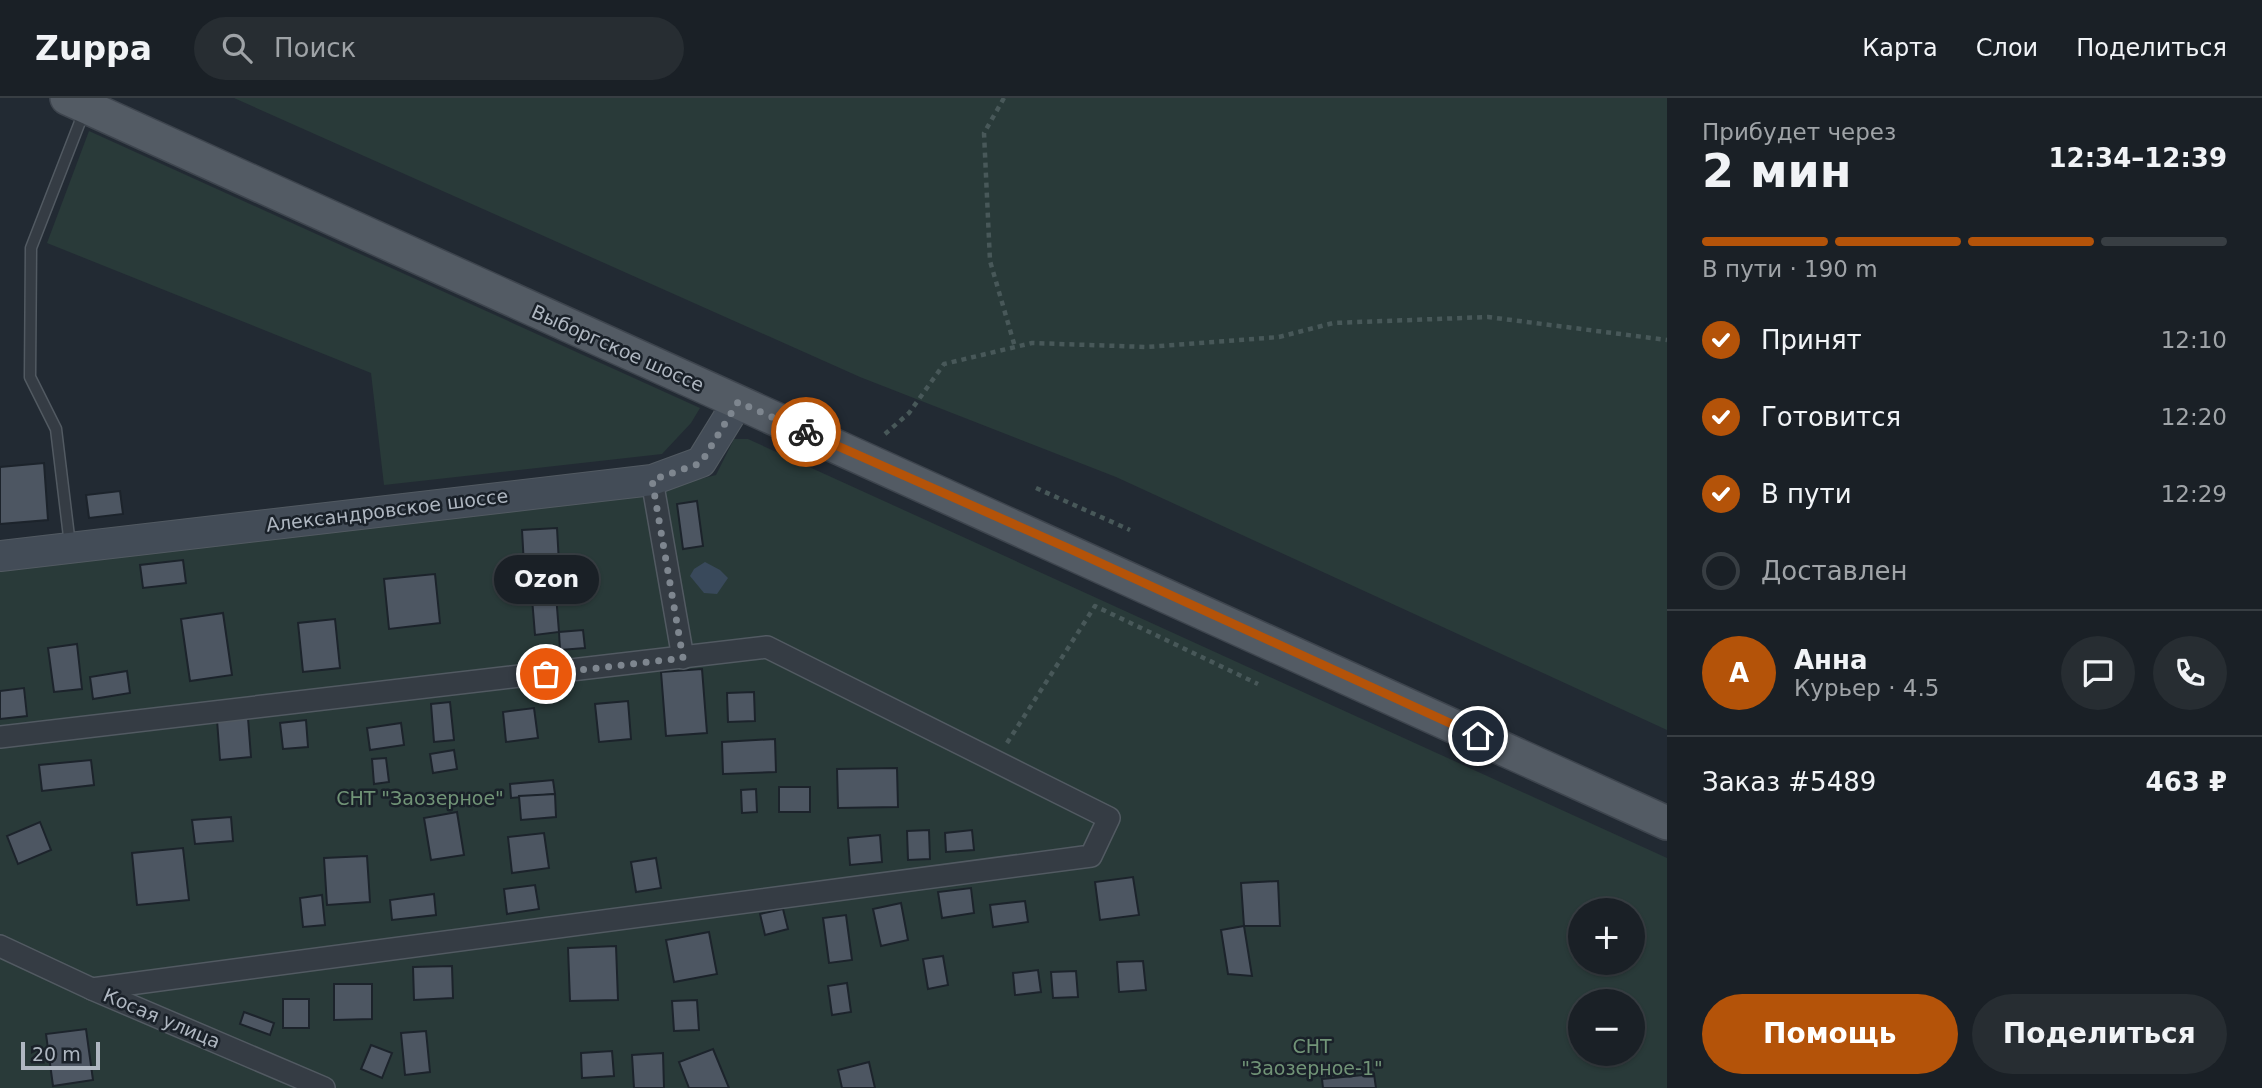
<!DOCTYPE html>
<html lang="ru">
<head>
<meta charset="utf-8">
<style>
  body { margin:0; font-family:"DejaVu Sans",sans-serif; background:#272d32; color:#f1f3f6; height:100vh; display:flex; flex-direction:column; font-size:26px; white-space:nowrap }
  * { box-sizing:border-box; margin:0 }
  p { font-size:23px; color:#9fa3a7 }
  .icon { flex:none; width:38px; height:38px; fill:none; stroke:currentColor; stroke-width:2; stroke-linecap:round; stroke-linejoin:round }
  .map { position:relative; flex:1; overflow:hidden }
  .side { display:flex; flex-direction:column; background:#1a2026; width:595px }
  .side>* { flex:none }
  .tools { position:absolute; left:1568px; top:800px; display:grid; gap:14px }
  .tools a { display:grid; place-items:center; width:77px; height:77px; border-radius:50%; background:#1a2026; box-shadow:0 2px 5px #0004,0 0 0 2px #383e43; font-size:35px }
  .scale { position:absolute; left:21px; bottom:18px; width:79px; box-sizing:border-box; padding-left:7px; border:4px solid #afb7c1; border-top:0; font-size:19px; line-height:24px; white-space:nowrap; color:#afb7c1; -webkit-text-stroke:5px #1a2129; paint-order:stroke }
  .pin { position:absolute; display:grid; place-items:center; width:60px; height:60px; color:#fff; margin:-30px; border:4px solid #fff; border-radius:50%; box-shadow:0 2px 7px #0007 }
  .courier { position:absolute; display:grid; place-items:center; width:70px; height:70px; margin:-35px; border:5px solid #b45309; border-radius:50%; background:#fff; color:#222; box-shadow:0 2px 9px #0007 }
  .bubble { position:absolute; height:49px; border-radius:24px; background:#1a2026; box-shadow:0 2px 5px #0004,0 0 0 2px #383e43; font-size:23px; font-weight:700; line-height:49px; text-align:center }
  .headline em { font-style:normal; font-weight:700 }
  .headline div { display:flex; flex-direction:column-reverse }
  .headline { display:flex; align-items:center; justify-content:space-between; height:119px; padding:0 35px }
  h1 { font-size:46px; font-weight:700; line-height:52px }
  .bar { display:grid; grid-template-columns:repeat(4,1fr); gap:10px 7px; align-content:center; height:84px; padding:0 35px }
  .bar i { height:9px; border-radius:5px; background:#383e43 }
  .bar .selected { background:#b45309 }
  .bar p { grid-column:span 4 }
  .line { display:flex; align-items:center; gap:18px; padding:0 35px; border-top:2px solid #383e43 }
  .line div { flex:1 }
  .round { display:grid; place-items:center; flex:none; width:74px; height:74px; border-radius:37px; background:#272d32 }
  ol { padding:0 35px; list-style:none }
  li { display:flex; align-items:center; gap:21px; height:77px }
  li p { margin-inline-start:auto }
  li .icon { padding:7px; border-radius:50%; background:#b45309; color:#fff; stroke-width:4 }
  li:last-child { color:#9fa3a7 }
  li i { width:38px; height:38px; border:4px solid #383e43; border-radius:50% }
  .cta { display:flex; gap:14px; margin-top:auto; padding:14px 35px }
  .cta a { flex:1; height:80px; border-radius:42px; background:#b45309; color:#fff; font-size:28px; font-weight:700; line-height:80px; text-align:center }
  .cta a+a { background:#272d32; color:#f1f3f6 }
  header { display:flex; align-items:center; gap:42px; box-sizing:border-box; height:98px; padding:0 35px; background:#1a2026; border-bottom:2px solid #383e43 }
  header strong { font-size:33px }
  nav { display:flex; gap:38px; margin-inline-start:auto; font-size:24px }
  .search { width:490px; height:63px; background:#272d32; display:flex; align-items:center; gap:18px; box-sizing:border-box; padding:0 24px; border-radius:38px; color:#9fa3a7; font-size:26px }
  main { display:flex; flex:1; min-height:0 }
  .map>svg:first-child { display:block }
</style>
</head>
<body>
<header>
<strong>Zuppa</strong>
<div class="search"><svg class="icon" aria-label="search" viewBox="0 0 24 24"><circle cx="10" cy="10" r="6"/><path d="M15 15l6 6"/></svg>Поиск</div>
<nav><a>Карта</a><a>Слои</a><a>Поделиться</a></nav>
</header>
<main>
<div class="map">
<svg width="1667" height="990" viewBox="0 0 1667 990">
  <rect width="100%" height="100%" fill="#222a33"/>
  <g fill="#293a39" fill-rule="evenodd">
    <path d="M 234,0 L 1667,0 L 1667,632 L 1116,379 L 860,279 Z"/>
    <path d="M 89,33 L 700,310 L 691,325 L 662,356 L 384,387 L 371,275 L 47,145 Z"/>
    <path d="M 734,341 L 748,341 L 1667,760 L 1667,990 L 0,990 L 0,458 L 656,380 L 700,381 L 716,377 ZM 1580,812 L 1633,812 L 1633,864 L 1580,864 ZM 1580,903 L 1633,903 L 1633,956 L 1580,956 Z"/>
  </g>
  <path fill="#39495b" d="M 705,464 L 720,472 L 728,480 L 717,496 L 704,495 L 690,478 L 694,471 Z"/>
  <g fill="#4d5662" stroke="#1c232b" stroke-width="2">
    <path d="M 44,365 L 48,422 L 0,426 L 0,369 Z"/>
    <path d="M 120,393 L 123,416 L 89,420 L 86,397 Z"/>
    <path d="M 697,403 L 703,448 L 683,451 L 677,406 Z"/>
    <path d="M 557,430 L 560,483 L 525,485 L 522,432 Z"/>
    <path d="M 183,462 L 186,485 L 143,490 L 140,467 Z"/>
    <path d="M 435,476 L 440,525 L 389,531 L 384,481 Z"/>
    <path d="M 556,497 L 559,534 L 535,537 L 532,500 Z"/>
    <path d="M 223,515 L 232,577 L 190,583 L 181,521 Z"/>
    <path d="M 335,521 L 340,570 L 303,574 L 298,525 Z"/>
    <path d="M 583,532 L 585,550 L 560,552 L 559,534 Z"/>
    <path d="M 77,546 L 82,591 L 54,594 L 48,550 Z"/>
    <path d="M 702,571 L 707,635 L 666,638 L 661,574 Z"/>
    <path d="M 127,573 L 130,595 L 93,601 L 90,579 Z"/>
    <path d="M 24,590 L 27,618 L 0,621 L 0,593 Z"/>
    <path d="M 754,594 L 755,623 L 728,624 L 727,595 Z"/>
    <path d="M 628,603 L 631,641 L 599,644 L 595,606 Z"/>
    <path d="M 450,604 L 454,642 L 434,644 L 431,606 Z"/>
    <path d="M 534,610 L 538,640 L 506,644 L 503,614 Z"/>
    <path d="M 248,620 L 251,659 L 220,662 L 217,622 Z"/>
    <path d="M 306,622 L 308,649 L 283,651 L 280,625 Z"/>
    <path d="M 401,625 L 404,647 L 370,652 L 367,630 Z"/>
    <path d="M 775,641 L 776,674 L 723,676 L 722,644 Z"/>
    <path d="M 454,652 L 457,671 L 433,675 L 430,656 Z"/>
    <path d="M 386,660 L 389,684 L 374,686 L 372,661 Z"/>
    <path d="M 91,662 L 94,687 L 42,693 L 39,667 Z"/>
    <path d="M 897,670 L 898,709 L 838,710 L 837,671 Z"/>
    <path d="M 553,682 L 555,696 L 511,700 L 510,686 Z"/>
    <rect x="779" y="689" width="31" height="25"/>
    <path d="M 756,691 L 757,714 L 742,715 L 741,692 Z"/>
    <path d="M 555,696 L 556,719 L 521,722 L 519,698 Z"/>
    <path d="M 457,714 L 464,757 L 431,762 L 424,720 Z"/>
    <path d="M 231,719 L 233,743 L 195,746 L 192,722 Z"/>
    <path d="M 40,724 L 51,752 L 18,766 L 7,738 Z"/>
    <path d="M 929,732 L 930,761 L 908,762 L 907,733 Z"/>
    <path d="M 972,732 L 974,752 L 946,754 L 945,735 Z"/>
    <path d="M 544,735 L 549,770 L 512,775 L 508,739 Z"/>
    <path d="M 880,737 L 882,764 L 850,767 L 848,740 Z"/>
    <path d="M 183,750 L 189,802 L 137,807 L 132,755 Z"/>
    <path d="M 367,758 L 370,804 L 327,807 L 324,760 Z"/>
    <path d="M 656,760 L 661,790 L 636,794 L 631,764 Z"/>
    <path d="M 1133,779 L 1139,817 L 1100,822 L 1095,784 Z"/>
    <path d="M 1278,783 L 1280,828 L 1244,828 L 1241,785 Z"/>
    <path d="M 535,787 L 539,811 L 507,816 L 504,791 Z"/>
    <path d="M 971,790 L 974,815 L 942,820 L 938,794 Z"/>
    <path d="M 434,796 L 436,817 L 392,822 L 390,802 Z"/>
    <path d="M 322,797 L 325,827 L 303,829 L 300,800 Z"/>
    <path d="M 1025,803 L 1028,824 L 993,829 L 990,807 Z"/>
    <path d="M 901,805 L 908,842 L 881,848 L 873,811 Z"/>
    <path d="M 783,811 L 788,831 L 765,837 L 760,816 Z"/>
    <path d="M 846,817 L 852,862 L 829,865 L 823,820 Z"/>
    <path d="M 1244,828 L 1252,878 L 1228,876 L 1221,832 Z"/>
    <path d="M 709,834 L 717,876 L 674,884 L 666,842 Z"/>
    <path d="M 616,848 L 618,902 L 570,903 L 568,850 Z"/>
    <path d="M 943,858 L 948,887 L 928,891 L 923,861 Z"/>
    <path d="M 1143,863 L 1146,892 L 1119,894 L 1117,864 Z"/>
    <path d="M 452,868 L 453,900 L 414,902 L 413,869 Z"/>
    <path d="M 1038,872 L 1041,894 L 1015,897 L 1013,875 Z"/>
    <path d="M 1076,873 L 1078,899 L 1053,900 L 1051,874 Z"/>
    <path d="M 847,885 L 851,914 L 832,917 L 828,888 Z"/>
    <path d="M 334,886 L 372,886 L 372,921 L 334,922 Z"/>
    <rect x="283" y="901" width="26" height="29"/>
    <path d="M 697,902 L 699,932 L 674,933 L 672,903 Z"/>
    <path d="M 244,914 L 274,925 L 270,937 L 240,926 Z"/>
    <path d="M 86,931 L 93,982 L 53,988 L 46,936 Z"/>
    <path d="M 426,933 L 430,974 L 405,977 L 401,935 Z"/>
    <path d="M 371,947 L 392,955 L 382,980 L 361,971 Z"/>
    <path d="M 713,951 L 729,990 L 689,990 L 679,964 Z"/>
    <path d="M 612,953 L 614,978 L 582,980 L 581,955 Z"/>
    <path d="M 663,955 L 664,990 L 634,990 L 632,957 Z"/>
    <path d="M 869,964 L 875,990 L 842,990 L 838,972 Z"/>
    <path d="M 1374,976 L 1376,990 L 1323,990 L 1322,981 Z"/>
  </g>
  <g fill="none" stroke-linecap="round" stroke-linejoin="round">
    <g stroke="#525a62" stroke-width="13">
      <path id="lane" d="M 70,447 L 56,331 L 30,279 L 31,150 L 85,11"/>
    </g>
    <g stroke="#525a62" stroke-width="24">
      <g id="street">
        <path d="M 652,382 L 683,560"/>
        <path d="M 0,639 L 767,549 L 1109,720 L 1091,758 L 92,891"/>
        <path d="M 0,848 L 92,891 L 324,990"/>
      </g>
    </g>
    <g stroke="#525a62" stroke-width="32">
      <path id="secondary" d="M 0,458 L 652,382 L 701,364 L 738,304"/>
    </g>
    <g stroke="#3e454e" stroke-width="36">
      <path id="primary" d="M 67,0 C 600,242 1135,480 1667,725"/>
    </g>
    <g stroke="#485859" stroke-width="4.5" stroke-dasharray="5 5" stroke-linecap="butt">
      <path d="M 1004,0 L 984,35 L 990,163 L 1015,249"/>
      <path d="M 885,336 L 909,315 L 944,266 L 1032,245 L 1147,249 L 1279,239 L 1333,225 L 1488,219 L 1667,242"/>
      <path d="M 1036,390 L 1130,432"/>
      <path d="M 1007,645 L 1095,508 L 1258,586"/>
    </g>
    <use href="#lane" stroke="#353c44" stroke-width="10"/>
    <use href="#street" stroke="#353c44" stroke-width="21"/>
    <use href="#secondary" stroke="#434c57" stroke-width="30"/>
    <use href="#primary" stroke="#535b64" stroke-width="33"/>
  </g>
  <g fill="none" stroke-linecap="round" stroke-linejoin="round">
    <path stroke="#7e868f" stroke-width="7" stroke-dasharray="0 12.6" d="M 546,576 L 683,560 L 652,382 L 701,365 L 738,304 L 806,334"/>
    <path stroke="#b45309" stroke-width="9" d="M 806,334 L 1070,451 L 1478,638"/>
  </g>
  <g text-anchor="middle" dominant-baseline="central" stroke-width="5" stroke-linejoin="round" paint-order="stroke">
    <g font-size="19" fill="#afb7c1" stroke="#1a2129">
      <text transform="translate(618 250) rotate(24)">Выборгское шоссе</text>
      <text transform="translate(387 412) rotate(-7)">Александровское шоссе</text>
      <text transform="translate(162 920) rotate(23)">Косая улица</text>
    </g>
    <g font-size="19" fill="#719477" stroke="#1a2129">
      <text x="420" y="700">СНТ "Заозерное"</text>
      <text x="1312" y="948">СНТ<tspan x="1312" dy="22">"Заозерное-1"</tspan></text>
    </g>
  </g>
</svg>
<div class="tools">
<a>+</a>
<a>−</a>
</div>
<div class="scale">20 m</div>
<div class="pin" style="left:546px;top:576px;background:#ea580c"><svg class="icon" aria-label="bag" viewBox="0 0 24 24"><path d="M5 8h14l-1 12H6zM9 8a3 3 0 0 1 6 0"/></svg></div>
<div class="pin" style="left:1478px;top:638px;background:#1f2937"><svg class="icon" aria-label="home" viewBox="0 0 24 24"><path d="M3 11l9-7 9 7M6 9v11h12V9"/></svg></div>
<div class="courier" style="left:806px;top:334px"><svg class="icon" aria-label="bike" viewBox="0 0 24 24"><circle cx="6" cy="16" r="4"/><circle cx="18" cy="16" r="4"/><path d="M6 16l4-8h5l3 8M10 8l3 8H6M13 5h3"/></svg></div>
<div class="bubble" style="left:494px;top:457px;width:105px">Ozon</div>
</div>
<section class="side">
<div class="headline"><div><h1>2 мин</h1><p>Прибудет через</p></div><em>12:34–12:39</em></div>
<div class="bar"><i class="selected"></i><i class="selected"></i><i class="selected"></i><i></i><p>В пути · 190 m</p></div>
<ol>
<li><svg class="icon" aria-label="check" viewBox="0 0 24 24"><path d="M5 12l5 5 9-10"/></svg>Принят<p>12:10</p></li>
<li><svg class="icon" aria-label="check" viewBox="0 0 24 24"><path d="M5 12l5 5 9-10"/></svg>Готовится<p>12:20</p></li>
<li><svg class="icon" aria-label="check" viewBox="0 0 24 24"><path d="M5 12l5 5 9-10"/></svg>В пути<p>12:29</p></li>
<li><i></i>Доставлен</li>
</ol>
<div class="line" style="height:126px"><b class="round" style="background:#b45309;color:#fff">А</b><div><b>Анна</b><p>Курьер · 4.5</p></div><a class="round"><svg class="icon" aria-label="chat" viewBox="0 0 24 24"><path d="M4 5h16v11H9l-5 4z"/></svg></a><a class="round"><svg class="icon" aria-label="phone" viewBox="0 0 24 24"><path d="M5 4h4l2 5-3 2q2 4 5 5l2-3 5 2v4C11 20 4 13 5 4z"/></svg></a></div>
<div class="line" style="height:91px"><div>Заказ #5489</div><b>463 ₽</b></div>
<div class="cta"><a>Помощь</a><a>Поделиться</a></div>
</section>
</main>
</body>
</html>
